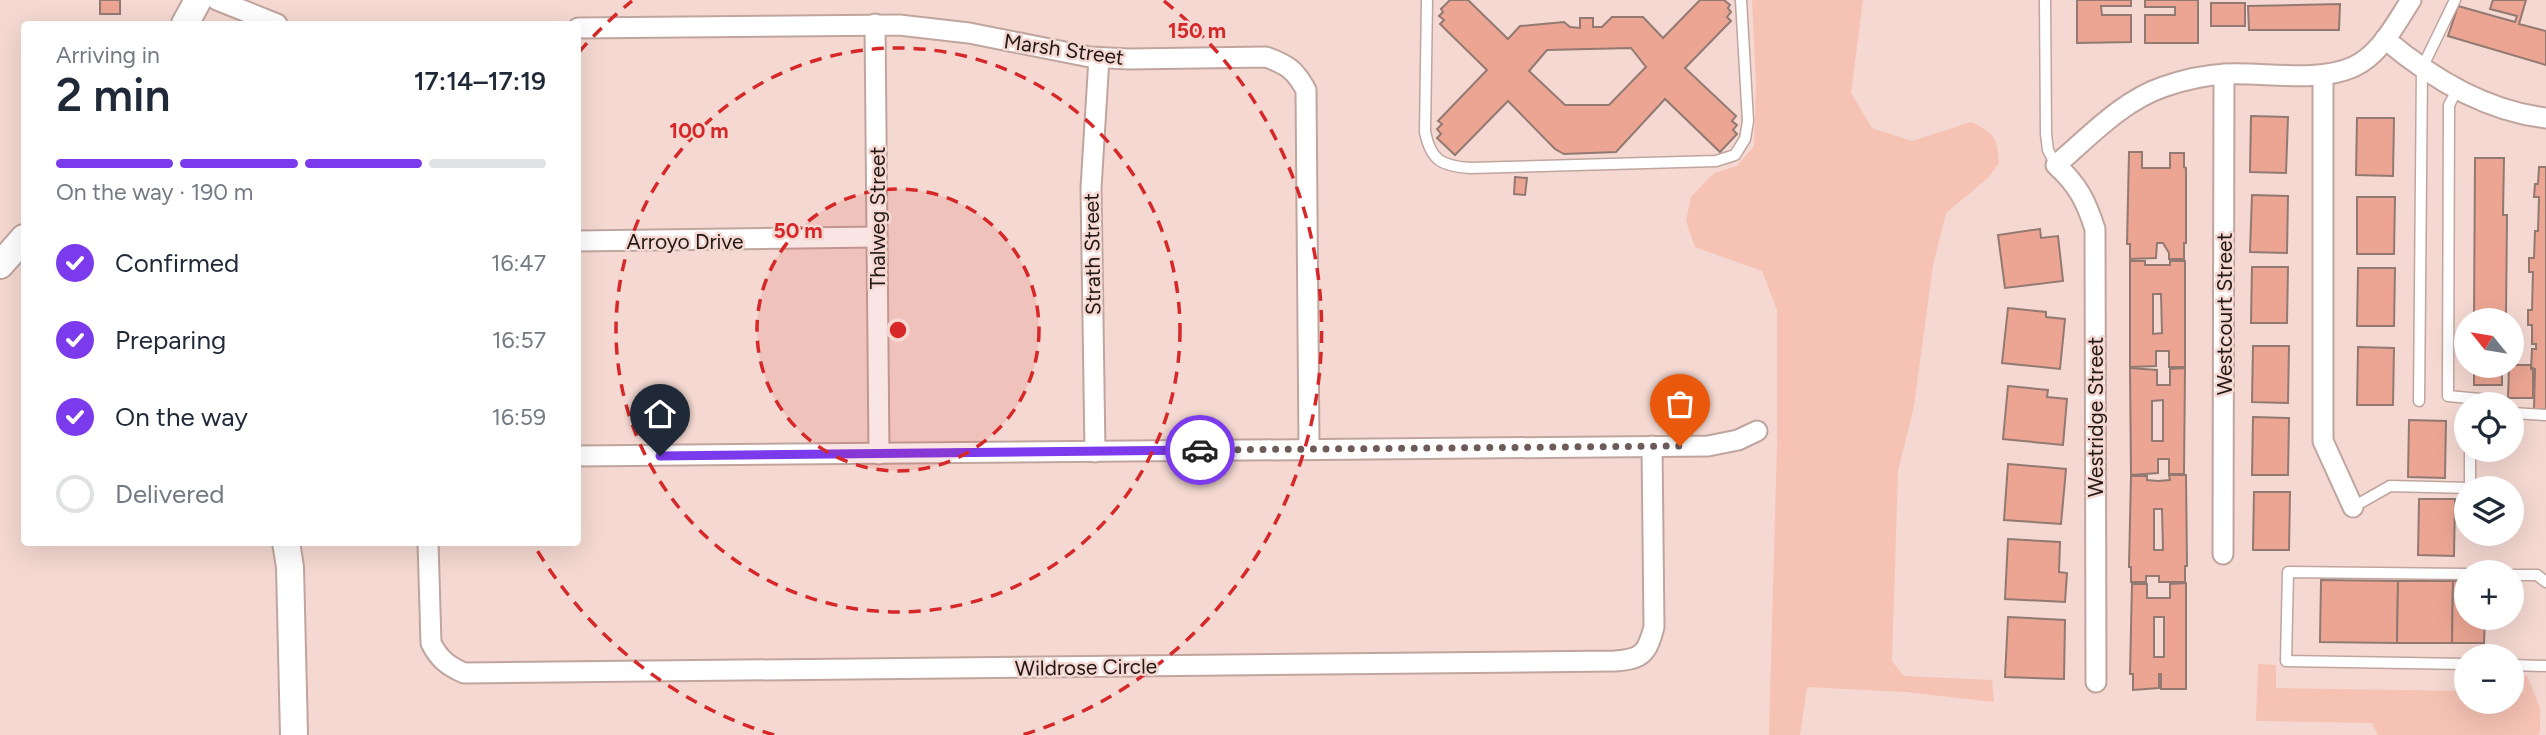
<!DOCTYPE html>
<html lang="en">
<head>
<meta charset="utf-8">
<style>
  body { margin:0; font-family:Figtree,sans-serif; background:#f2f2f3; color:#1f2937; height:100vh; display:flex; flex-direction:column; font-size:26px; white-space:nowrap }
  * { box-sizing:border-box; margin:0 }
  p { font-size:23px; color:#747a83 }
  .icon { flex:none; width:38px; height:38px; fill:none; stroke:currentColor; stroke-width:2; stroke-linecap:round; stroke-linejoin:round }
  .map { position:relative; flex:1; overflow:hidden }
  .side { position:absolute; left:21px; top:21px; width:560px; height:525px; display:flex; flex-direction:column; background:#fff; border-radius:7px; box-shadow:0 7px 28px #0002 }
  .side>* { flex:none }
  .needle { width:46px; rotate:300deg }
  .controls { position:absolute; left:2454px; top:308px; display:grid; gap:14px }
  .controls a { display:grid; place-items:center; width:70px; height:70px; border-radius:50%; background:#fff; box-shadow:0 7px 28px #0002; font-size:35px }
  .pin { position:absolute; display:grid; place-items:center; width:60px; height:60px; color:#fff; margin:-72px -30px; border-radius:50% 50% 50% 0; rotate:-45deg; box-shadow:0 0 7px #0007 }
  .pin .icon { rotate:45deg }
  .courier { position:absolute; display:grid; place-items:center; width:70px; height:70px; margin:-35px; border:5px solid #7c3aed; border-radius:50%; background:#fff; color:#222; box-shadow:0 2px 9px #0007 }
  .overview em { font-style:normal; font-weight:600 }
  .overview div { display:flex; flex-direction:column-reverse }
  .overview { display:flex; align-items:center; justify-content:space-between; height:119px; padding:0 35px }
  h1 { font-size:46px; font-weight:600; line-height:52px }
  .bar { display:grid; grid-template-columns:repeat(4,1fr); gap:10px 7px; align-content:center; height:84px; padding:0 35px }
  .bar i { height:9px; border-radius:5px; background:#e0e1e3 }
  .bar .selected { background:#7c3aed }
  .bar p { grid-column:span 4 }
  ol { padding:0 35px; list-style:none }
  li { display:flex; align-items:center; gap:21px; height:77px }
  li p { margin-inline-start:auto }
  li .icon { padding:7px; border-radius:50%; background:#7c3aed; color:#fff; stroke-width:4 }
  li:last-child { color:#747a83 }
  li i { width:38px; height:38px; border:4px solid #e0e1e3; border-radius:50% }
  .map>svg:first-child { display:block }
</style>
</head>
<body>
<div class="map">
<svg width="2546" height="735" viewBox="0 0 2546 735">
  <rect width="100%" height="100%" fill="#f4d8d1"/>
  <g fill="#f6c2b4">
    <path d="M 1752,0 L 1863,0 L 1851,93 L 1872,128 L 1912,141 L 1971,122 C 1995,133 1997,137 1999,163 L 1988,178 L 1946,213 L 1933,265 L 1914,406 L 1898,471 L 1892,661 L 1904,676 L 1992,680 L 1994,702 L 1906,692 L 1807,687 L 1800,735 L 1769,735 L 1777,444 L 1777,310 L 1762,271 L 1695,247 L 1686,221 L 1691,197 L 1714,173 L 1737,166 L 1754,146 L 1756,84 Z"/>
    <path d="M 2258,664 L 2276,665 L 2276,688 L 2466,691 L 2466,702 L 2511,702 L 2511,692 L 2524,692 L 2524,676 L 2527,675 L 2540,708 L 2540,732 L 2538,735 L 2378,735 L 2372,723 L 2256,721 Z"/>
  </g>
  <g fill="#eca593" stroke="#927972" stroke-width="2" fill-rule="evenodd">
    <rect x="100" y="0" width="20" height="14"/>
    <path d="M 1450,0 L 1468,0 L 1508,39 L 1520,26 L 1564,22 L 1570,27 L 1580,28 L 1580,18 L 1593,18 L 1593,27 L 1602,27 L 1612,17 L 1643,17 L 1663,38 L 1700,0 L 1724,0 L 1730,5 L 1728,8 L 1731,12 L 1727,17 L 1731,21 L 1685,68 L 1736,116 L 1732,121 L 1737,125 L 1733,130 L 1737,134 L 1720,152 L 1665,99 L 1616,152 L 1564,154 L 1555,149 L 1508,101 L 1455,155 L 1437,138 L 1441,134 L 1437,129 L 1442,124 L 1438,121 L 1487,70 L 1440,24 L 1444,20 L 1439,16 L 1443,12 L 1441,9 ZM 1631,48 L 1646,67 L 1609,105 L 1565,105 L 1529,71 L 1547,50 Z"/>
    <path d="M 2077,0 L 2131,0 L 2131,6 L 2101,6 L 2102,15 L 2131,15 L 2131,42 L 2077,43 Z"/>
    <path d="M 2145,0 L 2198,0 L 2198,43 L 2145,43 L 2145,15 L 2175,15 L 2175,7 L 2145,7 Z"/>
    <path d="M 2493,0 L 2526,0 L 2519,24 L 2546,31 L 2546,65 L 2448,36 L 2458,6 L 2515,22 L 2517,16 L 2490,9 Z"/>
    <rect x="2211" y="3" width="34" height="23"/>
    <path d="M 2340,4 L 2339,30 L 2249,30 L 2248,6 Z"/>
    <path d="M 2251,116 L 2288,117 L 2286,173 L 2250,172 Z"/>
    <path d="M 2357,118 L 2394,118 L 2393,176 L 2356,175 Z"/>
    <path d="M 2129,152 L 2142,152 L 2142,168 L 2170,168 L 2170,153 L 2184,153 L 2184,167 L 2186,168 L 2186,243 L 2184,243 L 2184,259 L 2169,259 L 2169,253 L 2163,243 L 2157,243 L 2156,258 L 2130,259 L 2130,244 L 2127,244 Z"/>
    <path d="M 2475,158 L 2504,158 L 2503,215 L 2507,215 L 2506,317 L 2502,317 L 2502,320 L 2474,320 Z"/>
    <path d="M 2539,167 L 2546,167 L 2546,410 L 2534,409 L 2535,369 L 2531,369 L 2532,349 L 2536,349 L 2536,344 L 2532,344 L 2532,325 L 2528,325 L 2528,310 L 2532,310 L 2533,272 L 2529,272 L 2529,258 L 2534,258 L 2535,231 L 2538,231 L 2539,197 L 2534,197 L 2535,184 L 2538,184 Z"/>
    <path d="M 1515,177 L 1527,178 L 1525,195 L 1514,194 Z"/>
    <path d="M 2252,195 L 2288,196 L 2287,253 L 2250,252 Z"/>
    <path d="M 2357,197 L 2395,197 L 2394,254 L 2357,254 Z"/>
    <path d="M 2040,229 L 2041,238 L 2058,236 L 2063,281 L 2005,288 L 1998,235 Z"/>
    <path d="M 2130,261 L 2145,261 L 2145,265 L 2170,265 L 2170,261 L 2185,261 L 2185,367 L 2169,367 L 2169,351 L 2156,351 L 2156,366 L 2130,367 ZM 2153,294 L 2161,294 L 2162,333 L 2153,334 Z"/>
    <path d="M 2252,267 L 2288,267 L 2287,323 L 2251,323 Z"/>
    <path d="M 2358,268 L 2395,268 L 2394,326 L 2357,326 Z"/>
    <path d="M 2008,308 L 2046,312 L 2046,317 L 2065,319 L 2060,369 L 2002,363 Z"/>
    <path d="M 2253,346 L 2289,346 L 2288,403 L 2252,402 Z"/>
    <path d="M 2358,347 L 2394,348 L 2393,405 L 2357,405 Z"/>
    <path d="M 2511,365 L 2531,365 L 2531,369 L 2533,368 L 2533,398 L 2508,398 L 2509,366 Z"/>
    <rect x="2474" y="366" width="28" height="19"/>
    <path d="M 2130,368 L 2157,370 L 2157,385 L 2170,385 L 2170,369 L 2185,368 L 2184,474 L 2169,474 L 2169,459 L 2158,459 L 2158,473 L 2131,475 ZM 2163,400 L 2163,441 L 2152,441 L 2152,401 Z"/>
    <path d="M 2008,386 L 2048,390 L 2047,397 L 2067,399 L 2063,445 L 2003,439 Z"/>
    <path d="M 2253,417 L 2289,418 L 2288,475 L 2252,475 Z"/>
    <path d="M 2409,420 L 2446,421 L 2445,478 L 2408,477 Z"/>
    <path d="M 2008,464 L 2066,469 L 2061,524 L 2004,520 Z"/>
    <path d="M 2169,475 L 2186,475 L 2187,566 L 2185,566 L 2185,582 L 2159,582 L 2159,576 L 2146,576 L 2146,582 L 2131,582 L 2131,567 L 2129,567 L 2131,476 L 2147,476 L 2147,480 L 2158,481 L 2170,480 ZM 2154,509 L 2162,509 L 2163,550 L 2154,550 Z"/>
    <path d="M 2254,492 L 2290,492 L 2289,550 L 2253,550 Z"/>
    <path d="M 2419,499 L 2455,499 L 2454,556 L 2418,555 Z"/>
    <path d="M 2008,539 L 2060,542 L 2059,572 L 2067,573 L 2065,602 L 2005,599 Z"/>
    <path d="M 2321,580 L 2398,581 L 2397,643 L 2320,642 Z"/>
    <path d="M 2398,581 L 2453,581 L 2452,643 L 2397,643 Z"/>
    <path d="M 2453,581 L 2466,581 L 2466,618 L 2485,618 L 2484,643 L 2452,643 Z"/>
    <path d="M 2186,583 L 2186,689 L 2161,689 L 2161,674 L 2159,674 L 2159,688 L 2133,690 L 2133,674 L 2130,674 L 2132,584 L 2147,584 L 2147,598 L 2170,598 L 2170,584 ZM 2154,617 L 2164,617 L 2164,657 L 2154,657 Z"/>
    <path d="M 2008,617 L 2065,620 L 2064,679 L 2005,677 Z"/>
  </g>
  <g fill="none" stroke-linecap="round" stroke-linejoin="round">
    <g stroke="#c0a59e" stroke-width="13">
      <g id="lane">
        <path d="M 1427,0 L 1425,132 C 1431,161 1442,166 1470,168 L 1716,161 L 1735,155 L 1745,139 L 1748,121 L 1741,0"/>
        <path d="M 2045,0 L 2046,134 L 2048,150 L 2056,165"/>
        <path d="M 2457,90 L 2449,105 L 2448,396 L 2491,400 L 2497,404"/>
        <path d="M 2419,401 L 2422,68 L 2455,0"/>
        <path d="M 2511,413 L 2546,415"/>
        <path d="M 2353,507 L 2390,486 L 2470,488 L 2470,450"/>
        <path d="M 2466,574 L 2288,572 L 2286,661 L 2466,664"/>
        <path d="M 2511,575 L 2537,575 L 2546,582"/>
        <path d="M 2511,665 L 2546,666"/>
      </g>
    </g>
    <g stroke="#c0a59e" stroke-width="23">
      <g id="street">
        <path d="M 217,0 L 277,24"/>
        <path d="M 875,24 L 879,454"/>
        <path d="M 578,28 L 899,25 L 969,33 L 1090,57 L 1129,59 L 1266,57 C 1288,65 1295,70 1306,90 L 1309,448"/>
        <path d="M 2385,39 C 2431,78 2485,111 2546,118"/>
        <path d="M 2323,75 L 2323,441 L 2353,507"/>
        <path d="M 578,241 L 877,237"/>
        <path d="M 1095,452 L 1091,188 L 1099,58"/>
        <path d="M 578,456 L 1708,446 L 1738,440 L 1757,431"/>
        <path d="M 428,542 L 431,643 C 439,659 448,666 464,673 L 1615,661 C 1643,659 1647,653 1654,627 L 1652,446"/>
        <path d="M 2223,554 L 2224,74"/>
        <path d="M 2096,682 L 2095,229 C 2086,201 2078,185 2056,165 C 2089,137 2122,101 2163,87 C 2183,80 2205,75 2226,74 C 2263,72 2318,83 2353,67 C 2380,55 2396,23 2411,0"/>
      </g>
    </g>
    <g stroke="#c0a59e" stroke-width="30">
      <g id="secondary">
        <path d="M 185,24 L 198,0"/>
        <path d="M 0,265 L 24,238"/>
        <path d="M 286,542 L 290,567 L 294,735"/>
      </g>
    </g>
    <use href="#lane" stroke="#fff" stroke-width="10"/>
    <use href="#street" stroke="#fff" stroke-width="19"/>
    <use href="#secondary" stroke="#fff" stroke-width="26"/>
  </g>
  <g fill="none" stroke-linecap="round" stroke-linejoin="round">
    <path stroke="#6c5b57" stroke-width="7" stroke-dasharray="0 12.6" d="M 1200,450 L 1680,446"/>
    <path stroke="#7c3aed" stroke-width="9" d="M 660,456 L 1200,450"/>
  </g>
  <circle cx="898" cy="330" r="141" fill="#d62828" fill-opacity=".12"/>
  <g fill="none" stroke="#d62828" stroke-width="3.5" stroke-dasharray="12 9">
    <circle cx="898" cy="330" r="141"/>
    <circle cx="898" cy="330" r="282"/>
    <path d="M774 735A423 423 0 0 1 534 545M579 52A423 423 0 0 1 632 1M1164 1A423 423 0 0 1 1022 735"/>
  </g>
  <g text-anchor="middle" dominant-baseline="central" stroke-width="5" stroke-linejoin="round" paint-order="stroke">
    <g font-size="21" fill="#221815" stroke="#f4d8d1">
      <text transform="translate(1064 49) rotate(8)">Marsh Street</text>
      <text transform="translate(877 218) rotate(-90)">Thalweg Street</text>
      <text x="685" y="241">Arroyo Drive</text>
      <text transform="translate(1092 254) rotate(-91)">Strath Street</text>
      <text transform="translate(2224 314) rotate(-90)">Westcourt Street</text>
      <text transform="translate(2095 417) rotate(-90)">Westridge Street</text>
      <text transform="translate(1086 667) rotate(-1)">Wildrose Circle</text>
    </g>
  </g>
  <circle cx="898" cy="330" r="10" fill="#d62828" stroke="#f4d8d1" stroke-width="3.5"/>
  <g font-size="21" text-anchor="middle" font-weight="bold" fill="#d62828" stroke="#f4d8d1" stroke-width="5" stroke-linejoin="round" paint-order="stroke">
    <text x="1197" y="38">150 m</text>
    <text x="699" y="138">100 m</text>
    <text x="798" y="238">50 m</text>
  </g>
</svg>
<div class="controls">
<a><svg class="needle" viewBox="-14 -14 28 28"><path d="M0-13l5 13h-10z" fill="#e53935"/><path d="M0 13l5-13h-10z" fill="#747a83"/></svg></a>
<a><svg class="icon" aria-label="locate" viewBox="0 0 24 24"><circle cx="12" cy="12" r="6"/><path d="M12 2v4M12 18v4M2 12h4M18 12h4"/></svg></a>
<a><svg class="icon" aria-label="layers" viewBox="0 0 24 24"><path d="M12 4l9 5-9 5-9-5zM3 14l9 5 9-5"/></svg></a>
<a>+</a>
<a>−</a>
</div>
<div class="pin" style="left:1680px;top:446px;background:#ea580c"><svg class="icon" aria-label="bag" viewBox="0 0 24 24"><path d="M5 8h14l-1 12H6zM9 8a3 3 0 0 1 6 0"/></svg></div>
<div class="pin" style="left:660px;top:456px;background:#1f2937"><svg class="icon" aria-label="home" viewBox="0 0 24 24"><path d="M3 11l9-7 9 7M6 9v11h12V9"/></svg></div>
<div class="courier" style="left:1200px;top:450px"><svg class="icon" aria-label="car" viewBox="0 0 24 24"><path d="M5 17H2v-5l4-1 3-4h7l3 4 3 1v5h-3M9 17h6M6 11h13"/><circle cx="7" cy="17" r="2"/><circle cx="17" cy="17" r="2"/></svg></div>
<section class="side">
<div class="overview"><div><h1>2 min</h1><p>Arriving in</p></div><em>17:14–17:19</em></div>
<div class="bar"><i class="selected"></i><i class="selected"></i><i class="selected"></i><i></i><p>On the way · 190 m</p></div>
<ol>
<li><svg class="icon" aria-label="check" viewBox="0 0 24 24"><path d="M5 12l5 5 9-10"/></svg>Confirmed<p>16:47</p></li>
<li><svg class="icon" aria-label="check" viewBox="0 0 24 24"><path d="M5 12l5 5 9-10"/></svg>Preparing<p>16:57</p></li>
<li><svg class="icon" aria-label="check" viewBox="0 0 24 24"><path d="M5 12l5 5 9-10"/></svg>On the way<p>16:59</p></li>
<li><i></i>Delivered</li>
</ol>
</section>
</div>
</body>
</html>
